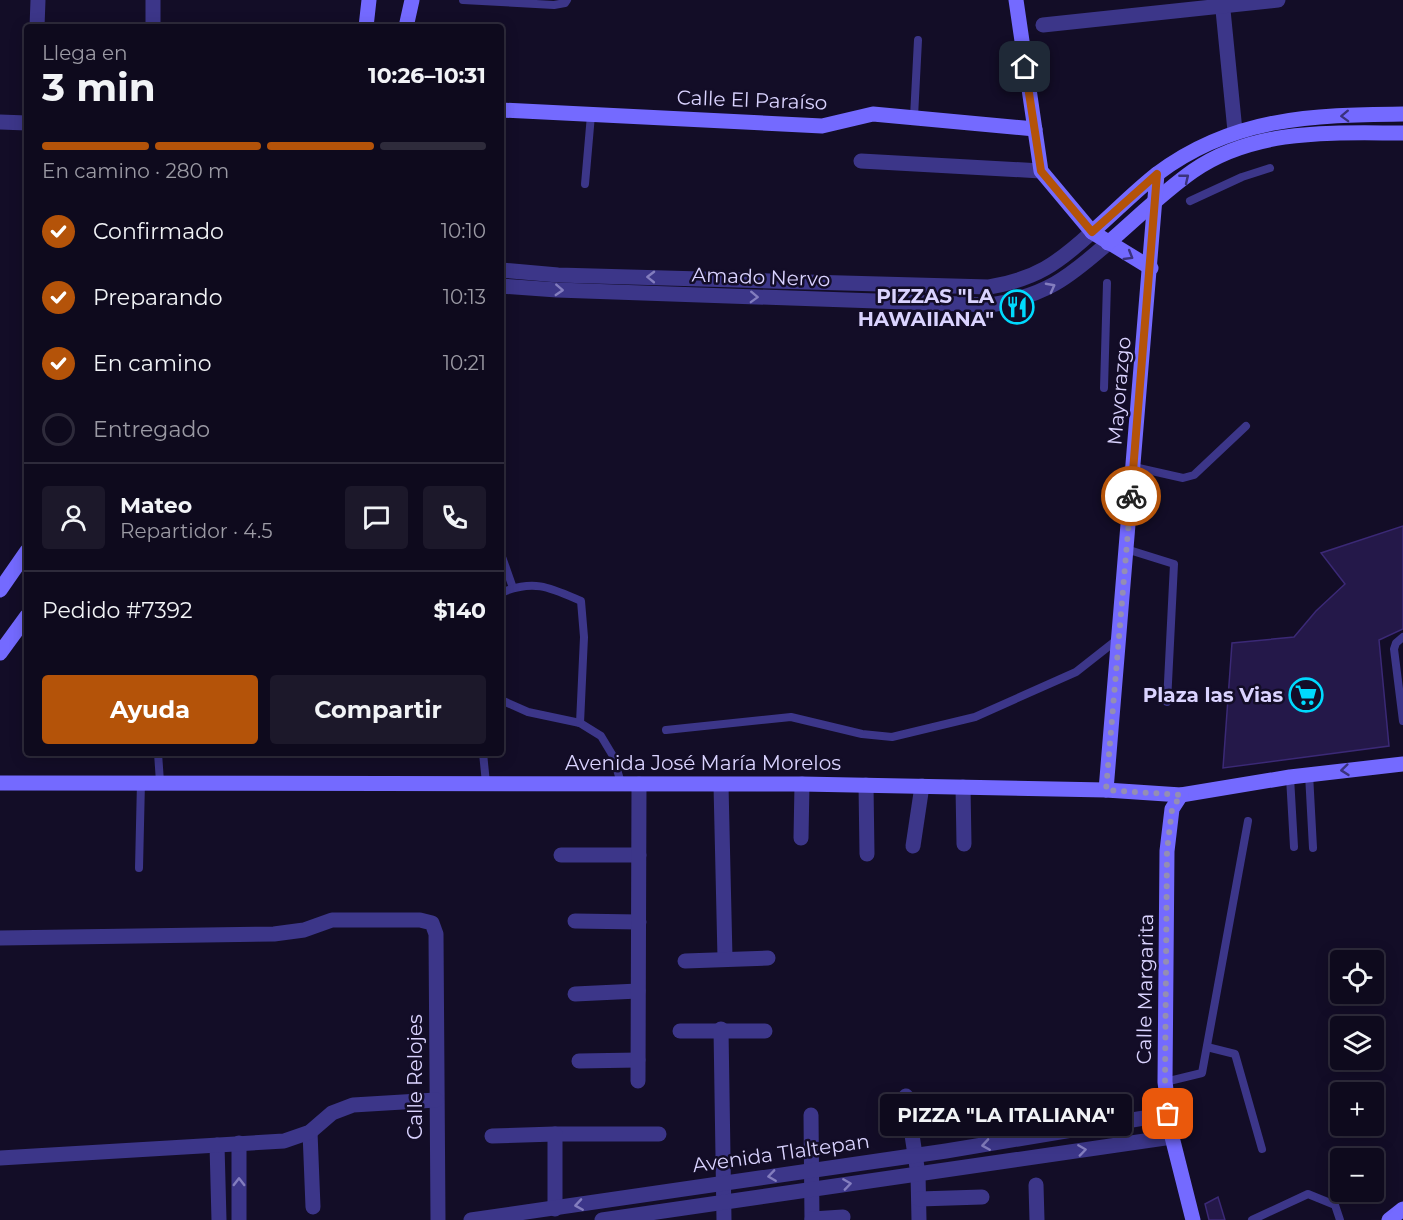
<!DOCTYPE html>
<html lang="es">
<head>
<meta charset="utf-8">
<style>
  body { margin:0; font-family:Montserrat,sans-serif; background:#1c182a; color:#f1f3f6; height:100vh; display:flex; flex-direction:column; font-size:22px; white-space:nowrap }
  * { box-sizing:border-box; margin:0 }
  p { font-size:20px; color:#9b9aa4 }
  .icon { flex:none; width:33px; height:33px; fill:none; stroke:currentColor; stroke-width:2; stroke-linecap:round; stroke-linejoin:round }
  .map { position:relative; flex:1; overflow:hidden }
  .sheet { position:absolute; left:24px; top:24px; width:480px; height:732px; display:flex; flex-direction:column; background:#0e0a1d; border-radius:6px; box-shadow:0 3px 15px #0003,0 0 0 2px #2e2b3b }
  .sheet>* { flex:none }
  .buttons { position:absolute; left:1330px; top:950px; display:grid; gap:12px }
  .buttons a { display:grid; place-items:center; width:54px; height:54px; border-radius:6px; background:#0e0a1d; box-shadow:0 3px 15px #0003,0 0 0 2px #2e2b3b; font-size:30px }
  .pin { position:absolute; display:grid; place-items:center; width:51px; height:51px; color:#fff; margin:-26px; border-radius:12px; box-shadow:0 3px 9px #0006 }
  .courier { position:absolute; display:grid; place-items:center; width:60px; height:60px; margin:-30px; border:4px solid #b45309; border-radius:50%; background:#fff; color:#222; box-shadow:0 2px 8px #0007 }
  .bubble { position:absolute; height:42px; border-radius:6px; background:#0e0a1d; box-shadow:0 3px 15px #0003,0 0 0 2px #2e2b3b; font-size:20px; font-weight:700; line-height:42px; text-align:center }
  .headline em { font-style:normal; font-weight:700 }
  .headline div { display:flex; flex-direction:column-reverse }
  .headline { display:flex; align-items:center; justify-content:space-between; height:102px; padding:0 18px }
  h1 { font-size:39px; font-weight:700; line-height:45px }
  .bar { display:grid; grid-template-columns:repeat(4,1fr); gap:9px 6px; align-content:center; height:72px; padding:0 18px }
  .bar i { height:8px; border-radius:4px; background:#2e2b3b }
  .bar .selected { background:#b45309 }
  .bar p { grid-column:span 4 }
  .line { display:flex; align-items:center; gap:15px; padding:0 18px; border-top:2px solid #2e2b3b }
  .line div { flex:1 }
  .round { display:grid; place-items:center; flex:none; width:63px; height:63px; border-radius:6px; background:#1c182a }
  ol { padding:0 18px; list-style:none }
  li { display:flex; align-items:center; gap:18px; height:66px }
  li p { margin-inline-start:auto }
  li .icon { padding:6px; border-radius:50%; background:#b45309; color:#fff; stroke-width:4 }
  li:last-child { color:#9b9aa4 }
  li i { width:33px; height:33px; border:3px solid #2e2b3b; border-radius:50% }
  .cta { display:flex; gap:12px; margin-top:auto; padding:12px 18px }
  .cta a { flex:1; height:69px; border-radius:6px; background:#b45309; color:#fff; font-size:24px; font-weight:700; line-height:69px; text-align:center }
  .cta a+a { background:#1c182a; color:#f1f3f6 }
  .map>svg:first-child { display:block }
</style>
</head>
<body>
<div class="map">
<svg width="1403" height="1220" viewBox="0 0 1403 1220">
  <rect width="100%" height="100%" fill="#130d27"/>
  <g fill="#241849" stroke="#3b2976" stroke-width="1.5">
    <path d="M 1403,526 L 1403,629 L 1379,640 L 1389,746 L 1223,768 L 1232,643 L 1294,637 L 1316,611 L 1345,584 L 1321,553 Z"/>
    <path d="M 1218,1197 L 1225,1220 L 1209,1220 L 1205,1204 Z"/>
  </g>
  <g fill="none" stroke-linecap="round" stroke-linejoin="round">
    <g stroke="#3c3689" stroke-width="8">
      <path d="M 463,0 L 554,5 L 565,3 L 567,0"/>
      <path d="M 914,117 L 918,40"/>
      <path d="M 585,184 L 591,115"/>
      <path d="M 1190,201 L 1242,177 L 1270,168"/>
      <path d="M 1104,388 L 1107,283"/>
      <path d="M 1134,467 L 1183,478 L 1194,475 L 1246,426"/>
      <path d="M 1126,549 L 1174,564 L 1167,702"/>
      <path d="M 501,554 L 513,588"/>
      <path d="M 501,599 L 503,592 C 535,579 551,588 581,601 L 584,637 L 580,723"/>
      <path d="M 1403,637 L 1396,643 L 1394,649 L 1403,721"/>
      <path d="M 501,700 L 528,712 L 580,723 L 601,736 L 613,756 L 621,783"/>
      <path d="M 666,730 L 791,717 L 862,734 L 892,737 L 975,717 L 1076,672 L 1118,639"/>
      <path d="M 158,753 L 160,782"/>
      <path d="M 483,753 L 486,783"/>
      <path d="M 1309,774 L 1313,848"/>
      <path d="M 1290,777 L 1294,847"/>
      <path d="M 139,868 L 141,782"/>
      <path d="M 1207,1047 L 1235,1054 L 1262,1149"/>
      <path d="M 1165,1082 L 1202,1073 L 1248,821"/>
      <path d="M 1252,1220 L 1308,1194 L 1335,1205 L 1340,1220"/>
    </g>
    <g stroke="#3c3689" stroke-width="15">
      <path d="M 153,0 L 153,27"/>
      <path d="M 1222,0 L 1235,131"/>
      <path d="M 1043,25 L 1278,0"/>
      <path d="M 37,27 L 38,0"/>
      <path d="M 0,122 L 27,123"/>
      <path d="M 861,161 L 1041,171"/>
      <path d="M 501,270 L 558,275 L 989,287 C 1036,279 1057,264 1092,232"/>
      <path d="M 501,286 L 557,290 L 991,305 C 1046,295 1067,279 1108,243"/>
      <path d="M 721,785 L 725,958"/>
      <path d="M 866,785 L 867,854"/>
      <path d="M 963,787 L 964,844"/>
      <path d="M 801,838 L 802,784"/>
      <path d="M 913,846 L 922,786"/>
      <path d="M 561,855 L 639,855"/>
      <path d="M 575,921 L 639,922"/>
      <path d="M 0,938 L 274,934 L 304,930 L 332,920 L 420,920 L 432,923 L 436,934 L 438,1220"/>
      <path d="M 685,961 L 768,958"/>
      <path d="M 575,994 L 638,991"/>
      <path d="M 721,1029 L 724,1220"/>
      <path d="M 680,1031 L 765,1031"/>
      <path d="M 579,1061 L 638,1060"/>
      <path d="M 638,1081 L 639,784"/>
      <path d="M 906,1096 L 918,1174 L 919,1220"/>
      <path d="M 811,1115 L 812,1220"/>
      <path d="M 310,1132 L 313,1207"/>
      <path d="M 555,1134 L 659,1134"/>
      <path d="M 492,1136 L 555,1134 L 555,1209"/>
      <path d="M 239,1143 L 239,1220"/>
      <path d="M 217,1145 L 219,1220"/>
      <path d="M 0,1158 L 284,1141 L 310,1132 L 332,1113 L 353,1105 L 436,1100"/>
      <path d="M 1036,1185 L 1037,1220"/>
      <path d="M 919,1199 L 982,1197"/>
      <path d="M 812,1219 L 843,1217"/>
      <path d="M 471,1220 L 946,1151 L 1168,1114"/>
      <path d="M 602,1220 L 1172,1137"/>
    </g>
    <g stroke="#746aff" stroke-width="15">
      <path d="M 1016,0 L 1041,171 L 1092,232 L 1151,268"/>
      <path d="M 366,27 L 369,0"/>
      <path d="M 406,27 L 412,0"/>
      <path d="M 501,110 L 822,126 L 873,114 L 1035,129"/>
      <path d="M 1092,232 C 1114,213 1134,192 1157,174 C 1233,117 1312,115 1403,114"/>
      <path d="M 1108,243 C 1136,219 1163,192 1193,171 C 1255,128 1331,133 1403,133"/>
      <path d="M 0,590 L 27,551"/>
      <path d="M 0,653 L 27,616"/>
      <path d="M 0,783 L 802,784 L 1106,790 L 1181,795 L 1290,777 L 1403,764"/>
      <path d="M 1106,790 L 1157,174"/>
      <path d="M 1181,795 L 1172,809 L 1167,851 L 1165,1082 L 1172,1137 L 1193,1220"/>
      <path d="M 1389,1220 L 1403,1209"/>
    </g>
  </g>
  <defs><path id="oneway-chevron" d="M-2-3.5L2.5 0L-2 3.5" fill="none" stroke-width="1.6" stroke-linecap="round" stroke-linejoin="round" transform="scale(1.5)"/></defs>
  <g stroke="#3a327d">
    <use href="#oneway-chevron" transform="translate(1345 116) rotate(178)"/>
    <use href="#oneway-chevron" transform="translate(1185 178) rotate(-39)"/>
    <use href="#oneway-chevron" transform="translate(1129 256) rotate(31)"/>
    <use href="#oneway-chevron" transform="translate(1345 770) rotate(174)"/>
  </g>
  <g stroke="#837dbe">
    <use href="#oneway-chevron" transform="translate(651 277) rotate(-179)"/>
    <use href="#oneway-chevron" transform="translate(1051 287) rotate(-28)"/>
    <use href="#oneway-chevron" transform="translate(559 290) rotate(3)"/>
    <use href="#oneway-chevron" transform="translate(754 297) rotate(2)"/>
    <use href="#oneway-chevron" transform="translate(986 1145) rotate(171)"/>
    <use href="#oneway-chevron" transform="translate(1082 1150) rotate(-8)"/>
    <use href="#oneway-chevron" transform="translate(772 1176) rotate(172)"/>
    <use href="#oneway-chevron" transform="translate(239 1182) rotate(-90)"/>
    <use href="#oneway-chevron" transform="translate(847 1184) rotate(-8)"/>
    <use href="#oneway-chevron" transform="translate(579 1205) rotate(171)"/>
  </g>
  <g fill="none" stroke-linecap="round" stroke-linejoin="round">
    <path stroke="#948eb3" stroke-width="6" stroke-dasharray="0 10.8" d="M 1131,496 L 1106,790 L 1181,795 L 1172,809 L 1167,851 L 1165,1082 L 1168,1114"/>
    <path stroke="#b45309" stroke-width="8" d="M 1025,67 L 1041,171 L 1092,232 L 1157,174 L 1131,496"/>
  </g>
  <defs>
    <g id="restaurant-ring" transform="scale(1.725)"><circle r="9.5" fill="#130d27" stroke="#00dafe" stroke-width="1.5"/><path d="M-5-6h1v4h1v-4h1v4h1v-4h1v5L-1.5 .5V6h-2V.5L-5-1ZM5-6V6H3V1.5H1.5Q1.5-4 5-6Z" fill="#00dafe"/></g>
    <g id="supermarket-ring" transform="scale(1.725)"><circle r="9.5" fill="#130d27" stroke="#00dafe" stroke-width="1.5"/><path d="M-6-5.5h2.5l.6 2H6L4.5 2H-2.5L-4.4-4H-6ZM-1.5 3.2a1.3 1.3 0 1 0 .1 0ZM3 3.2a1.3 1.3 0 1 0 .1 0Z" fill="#00dafe"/></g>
  </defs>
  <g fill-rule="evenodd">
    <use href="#restaurant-ring" x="1017" y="307"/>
    <use href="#supermarket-ring" x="1306" y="695"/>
  </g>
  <g text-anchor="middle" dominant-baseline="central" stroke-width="5" stroke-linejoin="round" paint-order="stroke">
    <g font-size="20" fill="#dad3ff" stroke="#130d27">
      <text transform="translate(752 100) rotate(2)">Calle El Paraíso</text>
      <text transform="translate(761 277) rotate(2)">Amado Nervo</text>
      <text transform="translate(1119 391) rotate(-85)">Mayorazgo</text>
      <text x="703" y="763">Avenida José María Morelos</text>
      <text transform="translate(1145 989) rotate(-89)">Calle Margarita</text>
      <text transform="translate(415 1077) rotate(-90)">Calle Relojes</text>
      <text transform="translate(781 1153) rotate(-8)">Avenida Tlaltepan</text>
    </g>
    <g font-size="20" font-weight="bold" fill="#dad3ff" stroke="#130d27" text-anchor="end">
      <text x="994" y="296">PIZZAS "LA<tspan x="994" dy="23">HAWAIIANA"</tspan></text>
      <text x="1283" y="695">Plaza las Vias</text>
    </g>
  </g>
</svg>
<div class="buttons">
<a><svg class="icon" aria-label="locate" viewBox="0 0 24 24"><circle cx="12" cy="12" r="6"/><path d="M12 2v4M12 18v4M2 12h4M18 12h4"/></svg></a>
<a><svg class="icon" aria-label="layers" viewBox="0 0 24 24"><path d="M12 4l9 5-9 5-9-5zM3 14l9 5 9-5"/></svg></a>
<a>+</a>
<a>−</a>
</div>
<div class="pin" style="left:1168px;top:1114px;background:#ea580c"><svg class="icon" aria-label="bag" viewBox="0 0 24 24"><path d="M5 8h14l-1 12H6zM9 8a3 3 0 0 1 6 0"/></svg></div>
<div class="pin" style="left:1025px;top:67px;background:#1f2937"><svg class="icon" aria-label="home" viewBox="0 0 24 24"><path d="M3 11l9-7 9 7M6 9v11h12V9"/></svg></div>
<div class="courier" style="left:1131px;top:496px"><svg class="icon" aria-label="bike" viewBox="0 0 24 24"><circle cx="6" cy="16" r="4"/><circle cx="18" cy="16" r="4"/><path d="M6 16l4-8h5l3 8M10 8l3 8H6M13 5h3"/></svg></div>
<div class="bubble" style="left:880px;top:1094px;width:252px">PIZZA &quot;LA ITALIANA&quot;</div>
<section class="sheet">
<div class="headline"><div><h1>3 min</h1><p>Llega en</p></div><em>10:26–10:31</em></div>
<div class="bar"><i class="selected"></i><i class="selected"></i><i class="selected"></i><i></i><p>En camino · 280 m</p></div>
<ol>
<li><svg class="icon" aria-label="check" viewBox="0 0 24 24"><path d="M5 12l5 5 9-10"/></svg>Confirmado<p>10:10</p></li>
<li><svg class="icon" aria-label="check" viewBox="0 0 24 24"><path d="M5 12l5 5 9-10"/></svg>Preparando<p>10:13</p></li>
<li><svg class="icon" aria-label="check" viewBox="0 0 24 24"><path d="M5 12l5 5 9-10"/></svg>En camino<p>10:21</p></li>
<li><i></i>Entregado</li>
</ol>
<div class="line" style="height:108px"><a class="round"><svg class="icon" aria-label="person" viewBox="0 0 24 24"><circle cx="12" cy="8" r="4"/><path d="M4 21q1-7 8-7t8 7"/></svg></a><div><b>Mateo</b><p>Repartidor · 4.5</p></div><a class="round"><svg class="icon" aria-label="chat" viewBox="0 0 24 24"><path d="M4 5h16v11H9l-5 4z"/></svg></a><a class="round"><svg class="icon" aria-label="phone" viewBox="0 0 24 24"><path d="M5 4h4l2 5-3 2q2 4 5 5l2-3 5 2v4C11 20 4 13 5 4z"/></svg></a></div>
<div class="line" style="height:78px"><div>Pedido #7392</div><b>$140</b></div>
<div class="cta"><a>Ayuda</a><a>Compartir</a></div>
</section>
</div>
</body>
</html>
